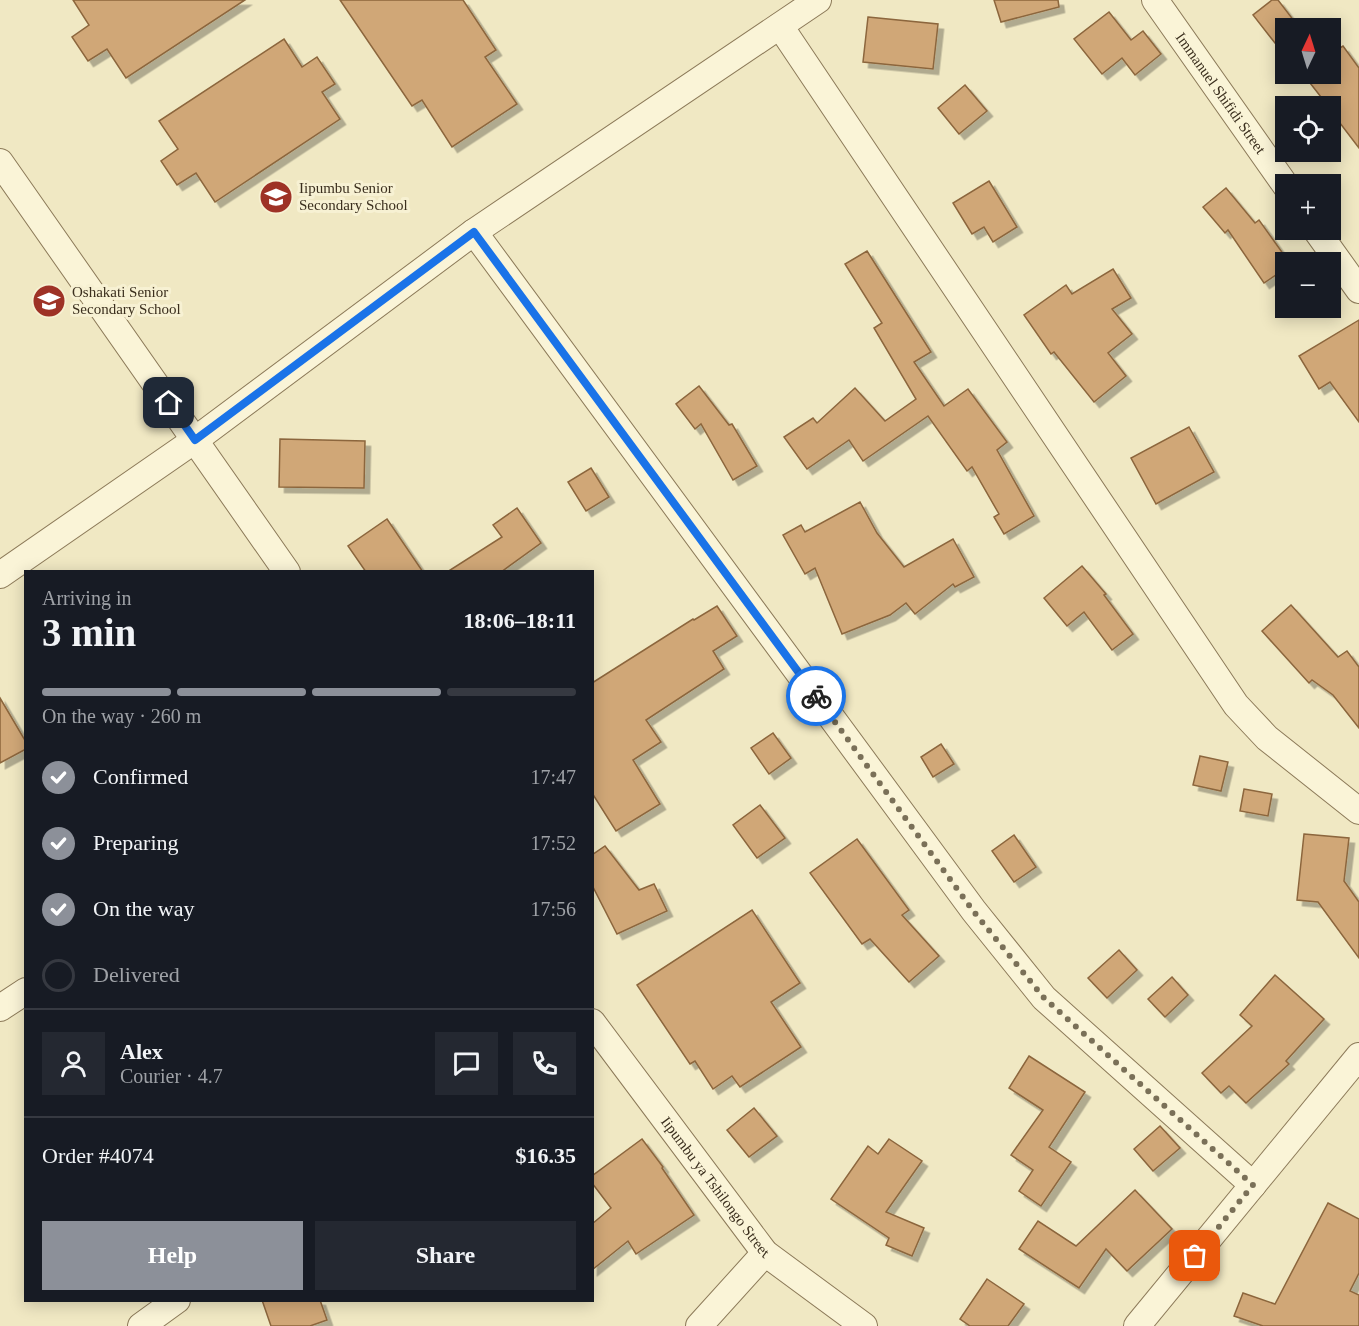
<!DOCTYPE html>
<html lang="en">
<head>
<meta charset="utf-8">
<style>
  body { margin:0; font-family:"Times New Roman",serif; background:#242831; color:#f1f3f6; height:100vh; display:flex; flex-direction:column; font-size:22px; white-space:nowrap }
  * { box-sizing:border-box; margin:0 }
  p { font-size:20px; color:#9ea1a6 }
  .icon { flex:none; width:33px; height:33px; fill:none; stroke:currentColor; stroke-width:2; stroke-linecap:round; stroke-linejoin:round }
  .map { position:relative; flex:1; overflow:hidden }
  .panel { position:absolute; left:24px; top:570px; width:570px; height:732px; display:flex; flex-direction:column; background:#171b24; border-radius:0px; box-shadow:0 3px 15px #0003 }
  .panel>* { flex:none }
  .needle { width:39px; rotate:4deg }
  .buttons { position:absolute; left:1275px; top:18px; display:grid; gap:12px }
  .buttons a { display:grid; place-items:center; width:66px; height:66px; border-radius:0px; background:#171b24; box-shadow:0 3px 15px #0003; font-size:30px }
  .pin { position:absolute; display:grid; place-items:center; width:51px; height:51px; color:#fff; margin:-26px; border-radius:12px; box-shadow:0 3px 9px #0006 }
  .courier { position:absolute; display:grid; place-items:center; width:60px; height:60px; margin:-30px; border:4px solid #1a73e8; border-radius:50%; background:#fff; color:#222; box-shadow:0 2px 8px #0007 }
  .summary em { font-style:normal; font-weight:600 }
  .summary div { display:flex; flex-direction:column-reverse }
  .summary { display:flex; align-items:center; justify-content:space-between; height:102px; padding:0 18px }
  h1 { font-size:39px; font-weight:600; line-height:45px }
  .bar { display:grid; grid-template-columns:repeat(4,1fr); gap:9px 6px; align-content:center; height:72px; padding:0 18px }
  .bar i { height:8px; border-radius:4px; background:#363941 }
  .bar .active { background:#8c9099 }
  .bar p { grid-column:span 4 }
  .line { display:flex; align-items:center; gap:15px; padding:0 18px; border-top:2px solid #363941 }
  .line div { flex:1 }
  .round { display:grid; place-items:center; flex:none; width:63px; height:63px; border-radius:0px; background:#242831 }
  ol { padding:0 18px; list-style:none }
  li { display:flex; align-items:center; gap:18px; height:66px }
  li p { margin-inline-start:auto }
  li .icon { padding:6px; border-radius:50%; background:#8c9099; color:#fff; stroke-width:4 }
  li:last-child { color:#9ea1a6 }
  li i { width:33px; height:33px; border:3px solid #363941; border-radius:50% }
  .primary-button { display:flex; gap:12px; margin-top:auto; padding:12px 18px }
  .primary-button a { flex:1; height:69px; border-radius:0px; background:#8c9099; color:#fff; font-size:24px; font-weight:600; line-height:69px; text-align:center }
  .primary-button a+a { background:#242831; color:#f1f3f6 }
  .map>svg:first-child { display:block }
</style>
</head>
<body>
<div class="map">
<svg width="1359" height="1326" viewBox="0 0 1359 1326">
  <defs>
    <filter id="shadow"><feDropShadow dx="5.5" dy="5.5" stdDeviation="0" flood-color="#0004"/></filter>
  </defs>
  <rect width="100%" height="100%" fill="#f0e8c3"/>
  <g fill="#d0a777" stroke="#8c663d" stroke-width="1.5" filter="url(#shadow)">
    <path d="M 73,0 L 245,0 L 126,78 L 107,49 L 88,61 L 72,37 L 89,25 Z"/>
    <path d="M 340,0 L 463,0 L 496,50 L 485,57 L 517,104 L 452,147 L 422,100 L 412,106 Z"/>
    <path d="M 994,0 L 1058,0 L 1059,7 L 1001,22 Z"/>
    <path d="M 1272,0 L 1278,0 L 1298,26 L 1295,28 L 1286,28 L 1286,36 L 1275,43 L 1253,15 Z"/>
    <path d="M 1109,12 L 1131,40 L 1143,31 L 1161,54 L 1135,75 L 1122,58 L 1102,74 L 1074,39 Z"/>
    <path d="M 868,17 L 938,24 L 933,69 L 863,62 Z"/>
    <path d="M 284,39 L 302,67 L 317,57 L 335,84 L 322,92 L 340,119 L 215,202 L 196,173 L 177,185 L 161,161 L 178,149 L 159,121 Z"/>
    <path d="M 1343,46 L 1359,68 L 1359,148 L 1330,110 L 1330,106 L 1328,106 L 1303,74 L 1330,74 L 1330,54 Z"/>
    <path d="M 965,85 L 987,111 L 959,134 L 938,108 Z"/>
    <path d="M 989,181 L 1017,227 L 993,242 L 984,227 L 972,234 L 953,203 Z"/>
    <path d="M 1226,188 L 1255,223 L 1259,220 L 1289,262 L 1286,262 L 1286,268 L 1264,283 L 1228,230 L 1225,233 L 1203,207 Z"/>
    <path d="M 867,251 L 931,352 L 914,362 L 944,406 L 968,389 L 1007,442 L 997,450 L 1034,516 L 1004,534 L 994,517 L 999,514 L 972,467 L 967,471 L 928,416 L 863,461 L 849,440 L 807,469 L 784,437 L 813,418 L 817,423 L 855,388 L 885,421 L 916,399 L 874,328 L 882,323 L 845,264 Z"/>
    <path d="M 1113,269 L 1131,298 L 1112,309 L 1132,334 L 1108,353 L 1126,376 L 1094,402 L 1054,352 L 1051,354 L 1024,315 L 1066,285 L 1072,294 Z"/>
    <path d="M 1359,320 L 1359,422 L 1330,382 L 1319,389 L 1299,356 Z"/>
    <path d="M 699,386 L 729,425 L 732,424 L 757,466 L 733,480 L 701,424 L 695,429 L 676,404 Z"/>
    <path d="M 1189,427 L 1214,472 L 1156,504 L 1131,458 Z"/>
    <path d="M 280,439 L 365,441 L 364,488 L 279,487 Z"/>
    <path d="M 591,468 L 609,497 L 586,511 L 568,482 Z"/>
    <path d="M 860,502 L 877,533 L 904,567 L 953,539 L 974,577 L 955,587 L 953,584 L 915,614 L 906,603 L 890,615 L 842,634 L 815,568 L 805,574 L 783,535 L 801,525 L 805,532 Z"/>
    <path d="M 517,508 L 541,543 L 501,572 L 447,572 L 502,537 L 493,525 Z"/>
    <path d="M 387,519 L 423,572 L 366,572 L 348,546 Z"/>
    <path d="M 1082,566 L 1106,594 L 1104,595 L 1133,634 L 1112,650 L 1084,612 L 1067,626 L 1044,598 Z"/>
    <path d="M 1291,605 L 1338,657 L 1347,651 L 1359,667 L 1359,728 L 1333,695 L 1312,680 L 1309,683 L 1262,631 Z"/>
    <path d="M 717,606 L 737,636 L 713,651 L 724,669 L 646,720 L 661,742 L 633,760 L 660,804 L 616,831 L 592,793 L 592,683 L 693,619 L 694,620 Z"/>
    <path d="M 0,698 L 26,742 L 26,749 L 0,763 Z"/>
    <path d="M 773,733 L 791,758 L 769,774 L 751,748 Z"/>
    <path d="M 941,744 L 954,764 L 933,777 L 921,757 Z"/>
    <path d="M 1200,756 L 1228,762 L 1221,791 L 1193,785 Z"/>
    <path d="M 1244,789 L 1272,794 L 1268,816 L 1240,811 Z"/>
    <path d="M 760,805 L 785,838 L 757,858 L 733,825 Z"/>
    <path d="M 1304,834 L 1349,838 L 1344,881 L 1359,902 L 1359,958 L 1318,902 L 1297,900 Z"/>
    <path d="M 1014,835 L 1036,867 L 1014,882 L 992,851 Z"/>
    <path d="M 857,839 L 909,910 L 902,915 L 939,956 L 909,982 L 870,939 L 862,944 L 810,873 Z"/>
    <path d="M 605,846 L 639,890 L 654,884 L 667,911 L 617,934 L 592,885 L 592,855 Z"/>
    <path d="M 752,910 L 800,983 L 771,1002 L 801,1047 L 740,1087 L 732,1076 L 713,1089 L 695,1061 L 690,1064 L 637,985 Z"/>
    <path d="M 1119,950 L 1137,970 L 1107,998 L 1088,978 Z"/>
    <path d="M 1275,975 L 1324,1019 L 1286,1061 L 1289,1064 L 1246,1103 L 1229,1086 L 1221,1093 L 1202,1073 L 1252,1026 L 1240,1015 Z"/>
    <path d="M 1172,977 L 1188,995 L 1165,1017 L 1148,999 Z"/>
    <path d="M 1029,1056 L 1085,1092 L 1049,1147 L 1071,1162 L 1041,1206 L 1019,1191 L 1033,1170 L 1011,1155 L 1043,1110 L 1009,1088 Z"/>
    <path d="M 754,1108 L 777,1136 L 749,1157 L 727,1130 Z"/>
    <path d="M 1160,1126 L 1180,1148 L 1153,1171 L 1134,1149 Z"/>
    <path d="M 642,1139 L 663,1167 L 662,1168 L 694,1215 L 636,1254 L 628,1241 L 592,1270 L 592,1224 L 611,1208 L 592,1183 L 592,1176 Z"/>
    <path d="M 889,1139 L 922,1161 L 886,1212 L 924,1228 L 912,1256 L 886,1245 L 889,1238 L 831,1199 L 868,1146 L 878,1154 Z"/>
    <path d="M 1135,1190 L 1172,1229 L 1127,1271 L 1106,1249 L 1079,1288 L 1019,1249 L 1038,1221 L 1076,1246 Z"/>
    <path d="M 1328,1203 L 1359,1219 L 1359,1273 L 1350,1291 L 1359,1295 L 1359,1326 L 1263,1326 L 1234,1316 L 1243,1293 L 1275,1304 Z"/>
    <path d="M 987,1279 L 1024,1304 L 1008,1326 L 970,1326 L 960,1319 Z"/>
    <path d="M 262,1300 L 320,1300 L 327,1320 L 310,1326 L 271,1326 Z"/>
  </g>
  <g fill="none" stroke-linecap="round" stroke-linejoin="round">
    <g stroke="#8c7a59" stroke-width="28">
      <g id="minor">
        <path id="s1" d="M 1155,0 L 1286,186"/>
        <path d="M 780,26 L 1236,705 L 1267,738 L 1359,811"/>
        <path d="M 0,162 L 287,572"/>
        <path d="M 1316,230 L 1359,290"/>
        <path d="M 474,232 L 974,911 L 1044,998 L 1253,1185"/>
        <path d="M 0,575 L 195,440 L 474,232 L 818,0"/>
        <path d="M 0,1008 L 26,991"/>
        <path id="s2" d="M 592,1022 L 765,1253 L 864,1326"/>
        <path d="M 141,1326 L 177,1300"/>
        <path d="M 699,1326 L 765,1253"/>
        <path d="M 1137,1326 L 1359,1056"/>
      </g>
    </g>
    <use href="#minor" stroke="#faf4d7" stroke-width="26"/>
  </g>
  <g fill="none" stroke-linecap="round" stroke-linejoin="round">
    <path stroke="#7a7058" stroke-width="6" stroke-dasharray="0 10.8" d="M 816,696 L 974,912 L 1044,998 L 1253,1185 L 1195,1256"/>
    <path stroke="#1a73e8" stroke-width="8" d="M 169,403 L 195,440 L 474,232 L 816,696"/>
  </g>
  <defs>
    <g id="school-disc" transform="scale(1.725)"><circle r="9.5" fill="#9e3226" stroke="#f7f1d3"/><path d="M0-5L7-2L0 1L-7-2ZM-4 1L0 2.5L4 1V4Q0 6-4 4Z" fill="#fff"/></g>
  </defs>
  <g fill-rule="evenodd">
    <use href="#school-disc" x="276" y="197"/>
    <use href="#school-disc" x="49" y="301"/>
  </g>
  <g text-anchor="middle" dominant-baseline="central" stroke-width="6" stroke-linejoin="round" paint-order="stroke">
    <g font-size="15" fill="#3b2f1e" stroke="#f7f1d3">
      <text stroke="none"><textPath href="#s1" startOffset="114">Immanuel Shifidi Street</textPath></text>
      <text stroke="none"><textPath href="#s2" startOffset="206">Iipumbu ya Tshilongo Street</textPath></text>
    </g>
    <g font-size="15" fill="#3b2f1e" stroke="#f7f1d3" text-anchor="start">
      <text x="299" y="188">Iipumbu Senior<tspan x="299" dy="17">Secondary School</tspan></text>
      <text x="72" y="292">Oshakati Senior<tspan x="72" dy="17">Secondary School</tspan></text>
    </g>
  </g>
</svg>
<div class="buttons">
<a><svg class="needle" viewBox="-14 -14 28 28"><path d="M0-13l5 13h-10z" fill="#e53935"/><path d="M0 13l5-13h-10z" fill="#9ea1a6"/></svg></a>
<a><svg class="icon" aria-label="locate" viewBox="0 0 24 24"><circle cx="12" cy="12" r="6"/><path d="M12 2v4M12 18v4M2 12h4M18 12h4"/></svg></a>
<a>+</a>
<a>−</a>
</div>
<div class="pin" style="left:1195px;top:1256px;background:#ea580c"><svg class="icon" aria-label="bag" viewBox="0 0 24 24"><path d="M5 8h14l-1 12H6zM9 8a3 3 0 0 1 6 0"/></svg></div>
<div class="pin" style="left:169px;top:403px;background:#1f2937"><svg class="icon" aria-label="home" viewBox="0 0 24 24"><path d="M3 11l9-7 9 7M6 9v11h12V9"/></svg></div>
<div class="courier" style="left:816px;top:696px"><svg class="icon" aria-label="bike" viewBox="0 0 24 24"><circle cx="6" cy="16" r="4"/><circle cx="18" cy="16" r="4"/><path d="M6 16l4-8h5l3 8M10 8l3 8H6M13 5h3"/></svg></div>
<section class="panel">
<div class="summary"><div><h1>3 min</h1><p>Arriving in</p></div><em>18:06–18:11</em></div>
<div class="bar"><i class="active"></i><i class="active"></i><i class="active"></i><i></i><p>On the way · 260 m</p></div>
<ol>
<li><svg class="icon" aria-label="check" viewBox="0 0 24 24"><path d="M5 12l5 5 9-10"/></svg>Confirmed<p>17:47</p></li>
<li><svg class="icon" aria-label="check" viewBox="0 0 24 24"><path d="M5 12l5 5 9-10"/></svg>Preparing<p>17:52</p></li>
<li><svg class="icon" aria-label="check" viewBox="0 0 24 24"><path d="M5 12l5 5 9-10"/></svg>On the way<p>17:56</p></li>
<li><i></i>Delivered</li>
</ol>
<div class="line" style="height:108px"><a class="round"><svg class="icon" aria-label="person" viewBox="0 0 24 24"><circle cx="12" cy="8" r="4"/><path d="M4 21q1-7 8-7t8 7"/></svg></a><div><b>Alex</b><p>Courier · 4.7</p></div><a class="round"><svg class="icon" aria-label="chat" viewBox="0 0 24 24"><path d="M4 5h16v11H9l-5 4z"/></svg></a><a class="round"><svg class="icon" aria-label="phone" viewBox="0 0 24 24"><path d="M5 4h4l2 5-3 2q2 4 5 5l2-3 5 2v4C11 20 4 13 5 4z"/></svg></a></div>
<div class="line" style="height:78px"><div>Order #4074</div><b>$16.35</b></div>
<div class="primary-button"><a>Help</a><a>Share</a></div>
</section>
</div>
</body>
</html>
